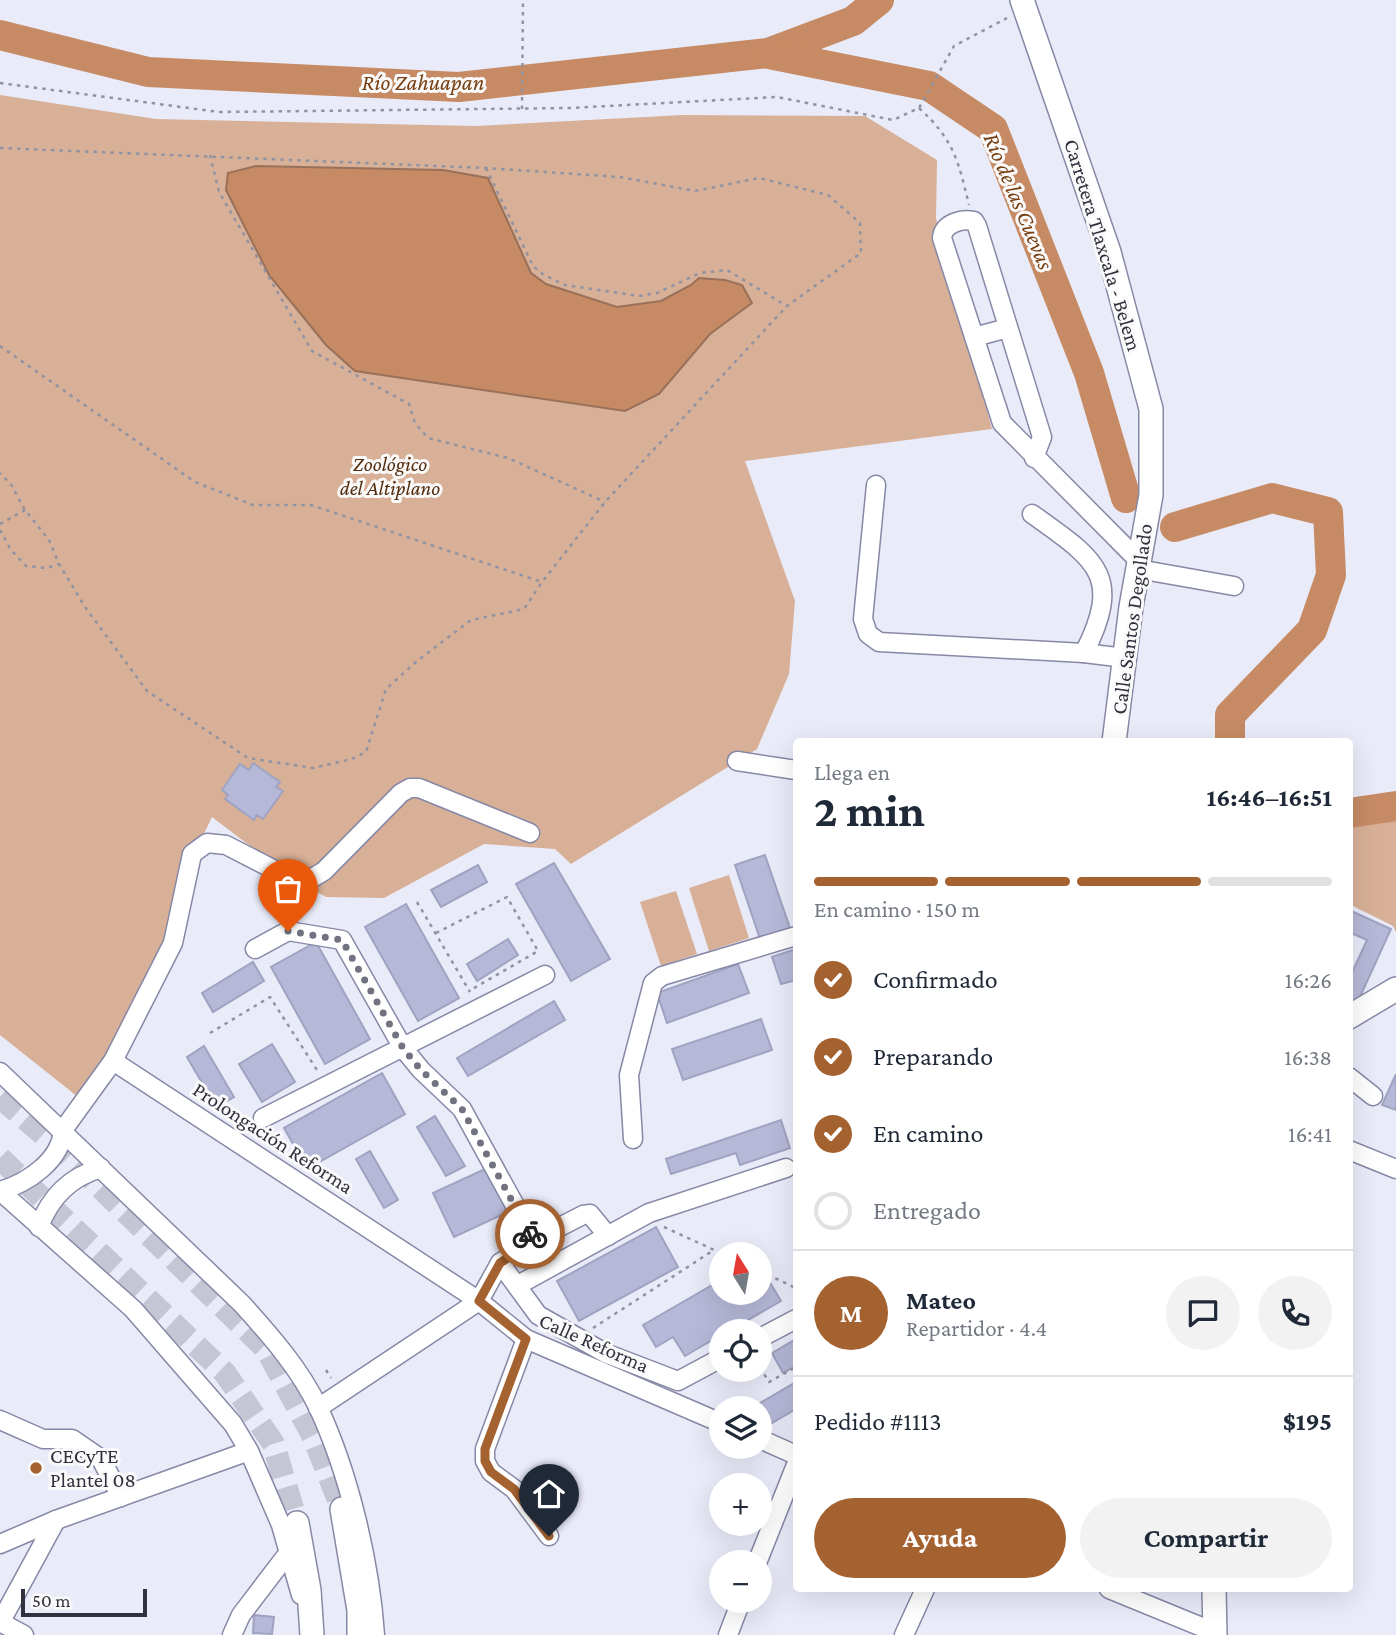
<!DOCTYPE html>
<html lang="es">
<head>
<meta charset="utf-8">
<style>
  body { margin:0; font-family:"Crimson Pro",serif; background:#f2f2f3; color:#1f2937; height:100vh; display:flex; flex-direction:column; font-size:26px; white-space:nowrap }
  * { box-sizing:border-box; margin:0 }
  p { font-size:23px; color:#747a83 }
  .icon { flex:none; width:38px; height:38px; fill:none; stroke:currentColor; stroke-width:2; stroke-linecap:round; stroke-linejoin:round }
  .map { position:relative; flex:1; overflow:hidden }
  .sheet { position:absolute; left:793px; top:738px; width:560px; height:854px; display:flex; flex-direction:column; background:#fff; border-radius:7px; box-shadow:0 7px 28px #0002 }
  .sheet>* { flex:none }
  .needle { width:46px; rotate:349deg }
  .fabs { position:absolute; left:709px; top:1242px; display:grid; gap:14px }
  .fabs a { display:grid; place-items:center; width:63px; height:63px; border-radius:50%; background:#fff; box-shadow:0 7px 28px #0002; font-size:35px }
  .scale { position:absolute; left:21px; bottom:18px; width:126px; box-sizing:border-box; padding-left:7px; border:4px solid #30313e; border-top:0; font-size:19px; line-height:24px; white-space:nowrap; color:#30313e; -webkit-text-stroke:5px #fafafa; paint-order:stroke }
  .pin { position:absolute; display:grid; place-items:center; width:60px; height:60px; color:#fff; margin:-72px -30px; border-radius:50% 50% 50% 0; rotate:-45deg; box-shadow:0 0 7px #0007 }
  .pin .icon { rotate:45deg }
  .courier { position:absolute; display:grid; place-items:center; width:70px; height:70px; margin:-35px; border:5px solid #a56231; border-radius:50%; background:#fff; color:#222; box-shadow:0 2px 9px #0007 }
  .summary em { font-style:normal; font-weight:700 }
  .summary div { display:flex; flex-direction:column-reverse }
  .summary { display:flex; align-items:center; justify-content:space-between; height:119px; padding:0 21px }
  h1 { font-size:46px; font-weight:700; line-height:52px }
  .bar { display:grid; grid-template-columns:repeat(4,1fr); gap:10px 7px; align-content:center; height:84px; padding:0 21px }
  .bar i { height:9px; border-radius:5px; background:#e0e1e3 }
  .bar .on { background:#a56231 }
  .bar p { grid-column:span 4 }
  .line { display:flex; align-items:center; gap:18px; padding:0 21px; border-top:2px solid #e0e1e3 }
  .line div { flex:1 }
  .round { display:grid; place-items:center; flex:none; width:74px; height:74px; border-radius:37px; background:#f2f2f3 }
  ol { padding:0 21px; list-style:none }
  li { display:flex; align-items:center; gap:21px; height:77px }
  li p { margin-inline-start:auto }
  li .icon { padding:7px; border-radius:50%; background:#a56231; color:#fff; stroke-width:4 }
  li:last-child { color:#747a83 }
  li i { width:38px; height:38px; border:4px solid #e0e1e3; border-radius:50% }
  .button { display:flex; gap:14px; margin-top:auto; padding:14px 21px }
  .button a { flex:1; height:80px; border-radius:42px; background:#a56231; color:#fff; font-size:28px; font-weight:700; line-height:80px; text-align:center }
  .button a+a { background:#f2f2f3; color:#1f2937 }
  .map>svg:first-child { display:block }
</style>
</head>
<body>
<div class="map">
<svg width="1396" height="1635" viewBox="0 0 1396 1635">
  <rect width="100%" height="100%" fill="#eaebf9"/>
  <g fill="#d8b097">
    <path d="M 0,95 L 156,119 L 476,126 L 683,115 L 865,116 L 937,160 L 936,218 L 992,429 L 745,461 L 795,601 L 789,674 L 757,749 L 571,864 L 555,849 L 484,844 L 384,898 L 326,897 L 292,878 L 212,817 L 185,873 L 151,985 L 78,1097 L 0,1035 Z"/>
    <path d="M 1390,811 L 1396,813 L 1396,932 L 1393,926 L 1349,904 L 1349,820 Z"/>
    <path d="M 729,875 L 749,938 L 709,951 L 689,888 Z"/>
    <path d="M 676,891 L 697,954 L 661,966 L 640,902 Z"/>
  </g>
  <path fill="#c68b64" stroke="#997059" stroke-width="2" d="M 256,166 L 443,170 L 488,178 L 531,273 L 546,284 L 617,307 L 661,301 L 691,285 L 699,278 L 725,280 L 742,285 L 752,303 L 710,334 L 659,394 L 625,411 L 355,371 L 326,345 L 269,275 L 226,190 L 228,173 Z"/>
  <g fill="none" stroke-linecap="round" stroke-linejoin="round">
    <g stroke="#c68b64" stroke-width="30">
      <path d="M 0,35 L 148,72 L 459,87 L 768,53 L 853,21 L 879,0"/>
      <path d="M 769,54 L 929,86 L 993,129 L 1089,373 L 1126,498"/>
      <path d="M 1175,527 L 1272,498 L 1328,512 L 1331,575 L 1312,630 L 1230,715 L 1230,742"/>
      <path d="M 1349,813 L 1396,806"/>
    </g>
  </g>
  <g fill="#b6b8d8" stroke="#a0a2c1" stroke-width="2">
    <path d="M 253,763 L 280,782 L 276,787 L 283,791 L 263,819 L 257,815 L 254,820 L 225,799 L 228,795 L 222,790 L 240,764 L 249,770 Z"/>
    <path d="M 765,855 L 792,934 L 762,945 L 735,865 Z"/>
    <path d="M 554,863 L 610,959 L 571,981 L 516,884 Z"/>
    <path d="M 478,865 L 487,882 L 441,907 L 431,890 Z"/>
    <path d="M 406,904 L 459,998 L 418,1021 L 365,927 Z"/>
    <path d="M 1349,910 L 1391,929 L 1359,999 L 1349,1004 L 1349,979 L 1367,940 L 1349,932 Z"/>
    <path d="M 508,939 L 518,955 L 477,981 L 467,964 Z"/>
    <path d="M 316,942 L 370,1039 L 325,1064 L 271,967 Z"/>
    <path d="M 796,949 L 796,980 L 781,984 L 772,957 Z"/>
    <path d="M 253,962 L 264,981 L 213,1012 L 202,993 Z"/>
    <path d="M 738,964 L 749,993 L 667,1023 L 657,993 Z"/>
    <path d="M 554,1001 L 565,1020 L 468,1076 L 457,1058 Z"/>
    <path d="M 761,1019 L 772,1050 L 683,1080 L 672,1049 Z"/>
    <path d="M 272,1044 L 295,1082 L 262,1102 L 239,1064 Z"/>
    <path d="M 204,1046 L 234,1097 L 216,1107 L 187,1057 Z"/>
    <path d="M 382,1073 L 405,1114 L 307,1169 L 284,1128 Z"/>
    <path d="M 1396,1074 L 1396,1110 L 1382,1105 Z"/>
    <path d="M 435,1116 L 465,1166 L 446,1176 L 417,1127 Z"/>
    <path d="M 781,1120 L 790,1148 L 740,1165 L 736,1153 L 671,1174 L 666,1159 Z"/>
    <path d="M 370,1151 L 398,1200 L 384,1208 L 356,1159 Z"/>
    <path d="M 487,1168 L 508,1212 L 454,1237 L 433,1193 Z"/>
    <path d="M 656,1227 L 678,1267 L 579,1321 L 557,1281 Z"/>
    <path d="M 721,1280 L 721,1293 L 760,1293 L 760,1286 L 769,1281 L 781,1301 L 727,1332 L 721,1332 L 721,1335 L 685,1356 L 673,1337 L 656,1347 L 643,1325 Z"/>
    <path d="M 796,1339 L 796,1366 L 783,1373 L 772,1353 Z"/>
    <path d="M 796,1382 L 796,1409 L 760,1430 L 760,1409 L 750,1409 Z"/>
    <path d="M 254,1615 L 274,1617 L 272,1634 L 253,1633 Z"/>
  </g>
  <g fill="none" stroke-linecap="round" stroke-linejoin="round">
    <g stroke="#c5c6d4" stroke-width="23" stroke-dasharray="23 11" stroke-linecap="butt">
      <path d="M 0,1097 L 68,1156 L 267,1350 L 314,1438 L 342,1509"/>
      <path d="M 0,1158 L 225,1373 L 273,1443 L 297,1523"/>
    </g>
    <g stroke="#8688a6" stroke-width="21">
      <g id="minor">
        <path d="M 974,337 L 1008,328"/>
        <path d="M 1034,458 L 1042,437 L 977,226 L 974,221 C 961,218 943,224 942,238 L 1002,423 L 1139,561"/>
        <path d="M 876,485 L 863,619 L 868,634 L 879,642 L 1084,653 L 1125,658"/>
        <path d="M 1032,514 C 1095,559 1124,575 1084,653"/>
        <path d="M 1138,569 L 1234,586"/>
        <path d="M 737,761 L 796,770"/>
        <path d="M 255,949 L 288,931 L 342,940 L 403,1048 L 421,1070 L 462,1109 L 534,1240"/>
        <path d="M 113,1061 L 479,1301 L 526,1339 L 721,1423"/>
        <path d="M 0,1072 L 242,1304 C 270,1335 300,1369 318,1407 C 349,1473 370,1562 375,1635"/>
        <path d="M 1349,1077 L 1373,1096"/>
        <path d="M 263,1118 L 545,975"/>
        <path d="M 633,1139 L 629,1075 L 653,983 L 662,976 L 796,936"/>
        <path d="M 1349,1150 L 1396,1169"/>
        <path d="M 0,1191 C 27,1183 61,1161 63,1130 L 113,1061 L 173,943 L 192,854 L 207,843 L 226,845 L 294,880 L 309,880 L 324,871 L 401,793 L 410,788 L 419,788 L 530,833"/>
        <path d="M 0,1191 L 133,1309 L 233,1424 L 249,1451 L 281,1525 L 301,1595"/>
        <path d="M 39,1227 C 50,1197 70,1177 101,1168"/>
        <path d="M 500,1263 L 538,1315 L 605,1353 L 678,1381 L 721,1358"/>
        <path d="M 518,1285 L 649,1213 L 786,1168"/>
        <path d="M 760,1338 L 796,1319"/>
        <path d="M 526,1339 L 485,1449 L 485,1461 L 491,1472 L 514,1489 L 549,1536"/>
        <path d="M 318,1408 L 479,1301 L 500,1263 L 534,1240 L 583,1215 L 590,1214 L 608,1236"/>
        <path d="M 0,1420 L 43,1439 L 72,1439 L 101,1459 L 121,1497"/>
        <path d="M 760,1439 L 796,1455"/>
        <path d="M 0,1544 L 56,1520 L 249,1451"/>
        <path d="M 757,1563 L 796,1465"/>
        <path d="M 1109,1589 L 1214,1632"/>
        <path d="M 0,1622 L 24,1635"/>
        <path d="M 0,1623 L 56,1520"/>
        <path d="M 232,1635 L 241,1615 L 289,1552 L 295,1549"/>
        <path d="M 728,1635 L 741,1601"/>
        <path d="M 904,1635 L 925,1589"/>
      </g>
    </g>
    <g stroke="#8688a6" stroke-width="26">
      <g id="major">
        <path d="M 1022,0 L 1109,252 L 1151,409 L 1151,495 L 1131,607 L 1114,742"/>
        <path d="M 1349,1017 L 1396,989"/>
        <path d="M 342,1509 L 359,1610 L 359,1635"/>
        <path d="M 297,1523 L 309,1590 L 312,1635"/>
        <path d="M 1214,1589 L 1215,1635"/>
      </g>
    </g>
    <g stroke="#9293a1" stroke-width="2.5" stroke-dasharray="3.5 5" stroke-linecap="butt">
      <path d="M 0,83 L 219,112 L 570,108 L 777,97 L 893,120 L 919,108 L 954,46 L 1007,18"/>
      <path d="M 919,108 C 954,140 958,160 969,205"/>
      <path d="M 522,109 L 523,0"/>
      <path d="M 0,148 L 486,168 L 620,177 L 695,191 L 759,178 L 828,195 L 860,223 L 861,253 L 787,306 L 605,502 L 542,582 L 524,609 L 471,620 L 417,661 L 386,689 L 366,752 L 352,759 L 313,768 L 248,758 L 147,691 L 85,607 L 59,564 L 49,540 L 25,510 L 12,486 L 0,473"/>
      <path d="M 210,155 L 219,192 L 312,351 L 409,404 L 415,423 L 428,438 L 508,458 L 605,502"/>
      <path d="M 486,168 L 533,266 L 544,275 L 565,285 L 639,296 L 657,293 L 700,273 L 727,270 L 787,306"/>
      <path d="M 0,346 L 195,482 L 253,505 L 311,505 L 542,582"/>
      <path d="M 0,524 L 25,510"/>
      <path d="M 0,530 L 11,550 L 26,566 L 47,568 L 59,564"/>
      <path d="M 417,902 L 470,992"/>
      <path d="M 436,933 L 507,897 L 538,951 L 469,991"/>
      <path d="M 210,1033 L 270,997 L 317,1070"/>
      <path d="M 664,1227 L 725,1255"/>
      <path d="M 760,1271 L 796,1288"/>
      <path d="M 593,1328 L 714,1250"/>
      <path d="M 760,1367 L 769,1382 L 796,1367"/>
      <path d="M 326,1370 L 331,1378"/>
    </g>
    <use href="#minor" stroke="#fff" stroke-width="18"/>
    <use href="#major" stroke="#fff" stroke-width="23"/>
  </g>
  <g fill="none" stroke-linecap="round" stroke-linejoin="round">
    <path stroke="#71727f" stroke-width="7" stroke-dasharray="0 12.6" d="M 288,931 L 342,940 L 403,1048 L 421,1070 L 462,1109 L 530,1234"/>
    <path stroke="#a56231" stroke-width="9" d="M 530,1234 L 534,1240 L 500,1263 L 479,1301 L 526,1339 L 485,1449 L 485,1461 L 491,1472 L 514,1489 L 549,1536"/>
  </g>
  <circle fill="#a56231" stroke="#fafafa" stroke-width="2.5" cx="36" cy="1468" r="7"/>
  <g text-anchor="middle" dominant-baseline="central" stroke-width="6" stroke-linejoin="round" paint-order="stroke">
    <g font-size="21" fill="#30313e" stroke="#fafafa">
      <text transform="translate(1103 245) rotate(73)">Carretera Tlaxcala - Belem</text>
      <text transform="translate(1132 619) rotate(-82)">Calle Santos Degollado</text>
      <text transform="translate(273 1138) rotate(33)">Prolongación Reforma</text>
      <text transform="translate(594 1343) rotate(24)">Calle Reforma</text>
    </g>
    <g font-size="21" font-style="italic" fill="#542c0d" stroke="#fafafa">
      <text x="390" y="464">Zoológico<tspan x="390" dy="24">del Altiplano</tspan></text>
    </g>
    <g font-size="21" fill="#30313e" stroke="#fafafa" text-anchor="start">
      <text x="50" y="1456">CECyTE<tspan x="50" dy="24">Plantel 08</tspan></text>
    </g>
    <g font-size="23" font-style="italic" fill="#773f11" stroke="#fafafa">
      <text x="423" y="82">Río Zahuapan</text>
      <text transform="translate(1019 201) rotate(67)">Río de las Cuevas</text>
    </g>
  </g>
</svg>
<div class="fabs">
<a><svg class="needle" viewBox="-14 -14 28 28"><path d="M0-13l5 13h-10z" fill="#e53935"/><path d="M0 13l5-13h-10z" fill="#747a83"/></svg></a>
<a><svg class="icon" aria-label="locate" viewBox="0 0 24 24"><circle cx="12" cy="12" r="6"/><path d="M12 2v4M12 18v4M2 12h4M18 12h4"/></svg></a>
<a><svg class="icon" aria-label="layers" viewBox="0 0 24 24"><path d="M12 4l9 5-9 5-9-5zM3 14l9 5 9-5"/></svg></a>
<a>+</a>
<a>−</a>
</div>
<div class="scale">50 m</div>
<div class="pin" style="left:288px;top:931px;background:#ea580c"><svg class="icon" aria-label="bag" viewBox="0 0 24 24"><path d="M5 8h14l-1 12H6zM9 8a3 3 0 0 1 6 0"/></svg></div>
<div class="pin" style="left:549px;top:1536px;background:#1f2937"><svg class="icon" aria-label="home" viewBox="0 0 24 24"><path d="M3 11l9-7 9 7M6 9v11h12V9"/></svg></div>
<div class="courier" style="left:530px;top:1234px"><svg class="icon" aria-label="bike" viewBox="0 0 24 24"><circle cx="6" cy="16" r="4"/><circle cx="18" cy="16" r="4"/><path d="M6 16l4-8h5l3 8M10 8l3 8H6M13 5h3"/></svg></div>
<section class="sheet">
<div class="summary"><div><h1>2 min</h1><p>Llega en</p></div><em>16:46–16:51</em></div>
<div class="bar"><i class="on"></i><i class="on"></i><i class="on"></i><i></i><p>En camino · 150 m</p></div>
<ol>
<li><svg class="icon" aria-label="check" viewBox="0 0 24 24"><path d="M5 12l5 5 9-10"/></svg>Confirmado<p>16:26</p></li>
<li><svg class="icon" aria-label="check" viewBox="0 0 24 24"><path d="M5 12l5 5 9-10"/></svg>Preparando<p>16:38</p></li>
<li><svg class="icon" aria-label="check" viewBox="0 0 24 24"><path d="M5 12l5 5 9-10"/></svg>En camino<p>16:41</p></li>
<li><i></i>Entregado</li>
</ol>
<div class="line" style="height:126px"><b class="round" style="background:#a56231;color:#fff">M</b><div><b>Mateo</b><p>Repartidor · 4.4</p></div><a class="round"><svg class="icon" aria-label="chat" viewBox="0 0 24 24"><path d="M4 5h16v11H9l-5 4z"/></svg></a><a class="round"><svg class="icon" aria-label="phone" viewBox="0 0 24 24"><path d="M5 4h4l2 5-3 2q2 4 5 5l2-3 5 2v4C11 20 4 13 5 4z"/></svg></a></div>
<div class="line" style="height:91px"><div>Pedido #1113</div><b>$195</b></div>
<div class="button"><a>Ayuda</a><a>Compartir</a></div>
</section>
</div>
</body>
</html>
